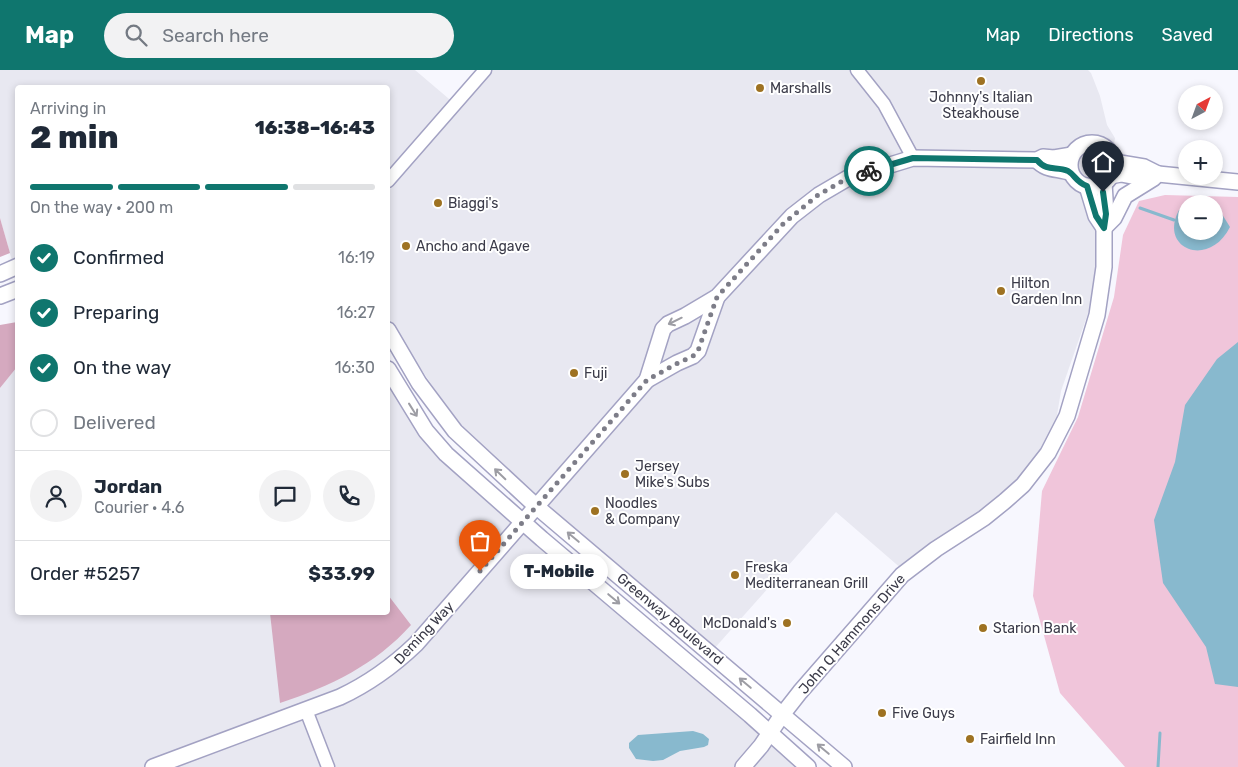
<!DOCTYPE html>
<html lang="en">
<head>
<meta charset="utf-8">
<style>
  body { margin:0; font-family:Rubik,sans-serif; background:#f2f2f3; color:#1f2937; height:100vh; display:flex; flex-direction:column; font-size:19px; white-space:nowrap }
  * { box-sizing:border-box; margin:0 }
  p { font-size:16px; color:#747a83 }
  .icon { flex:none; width:28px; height:28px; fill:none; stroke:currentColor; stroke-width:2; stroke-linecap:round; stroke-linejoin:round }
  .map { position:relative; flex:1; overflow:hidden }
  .drawer { position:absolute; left:15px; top:15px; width:375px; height:530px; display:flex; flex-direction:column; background:#fff; border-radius:5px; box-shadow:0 2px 8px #0003 }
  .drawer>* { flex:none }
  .needle { width:32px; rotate:41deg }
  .buttons { position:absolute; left:1178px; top:15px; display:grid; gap:10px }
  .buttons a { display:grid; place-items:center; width:45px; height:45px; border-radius:50%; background:#fff; box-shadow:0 2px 8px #0003; font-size:25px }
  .pin { position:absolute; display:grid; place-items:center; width:42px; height:42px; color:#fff; margin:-51px -21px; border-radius:50% 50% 50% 0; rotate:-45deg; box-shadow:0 0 5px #0007 }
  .pin .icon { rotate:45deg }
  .courier { position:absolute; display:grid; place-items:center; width:50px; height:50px; margin:-25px; border:4px solid #0f766e; border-radius:50%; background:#fff; color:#222; box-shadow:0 1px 6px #0007 }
  .bubble { position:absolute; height:35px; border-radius:18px; background:#fff; box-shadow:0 2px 8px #0003; font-size:16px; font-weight:800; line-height:35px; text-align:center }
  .summary em { font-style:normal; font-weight:800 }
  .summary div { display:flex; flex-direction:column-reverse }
  .summary { display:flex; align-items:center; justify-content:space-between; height:85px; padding:0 15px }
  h1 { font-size:32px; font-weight:800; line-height:38px }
  .bar { display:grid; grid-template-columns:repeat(4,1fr); gap:8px 5px; align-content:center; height:60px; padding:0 15px }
  .bar i { height:6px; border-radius:4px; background:#e0e1e3 }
  .bar .selected { background:#0f766e }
  .bar p { grid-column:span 4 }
  .line { display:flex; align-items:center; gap:12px; padding:0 15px; border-top:1px solid #e0e1e3 }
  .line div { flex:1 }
  .round { display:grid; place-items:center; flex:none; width:52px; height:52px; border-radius:26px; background:#f2f2f3 }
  ol { padding:0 15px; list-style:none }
  li { display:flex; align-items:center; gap:15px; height:55px }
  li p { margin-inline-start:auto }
  li .icon { padding:5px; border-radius:50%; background:#0f766e; color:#fff; stroke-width:4 }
  li:last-child { color:#747a83 }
  li i { width:28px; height:28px; border:2px solid #e0e1e3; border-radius:50% }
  header { display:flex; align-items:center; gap:30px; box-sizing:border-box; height:70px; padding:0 25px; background:#0f766e; color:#fff }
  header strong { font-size:24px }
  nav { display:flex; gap:28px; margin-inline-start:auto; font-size:18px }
  .search { width:350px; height:45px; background:#f2f2f3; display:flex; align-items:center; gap:12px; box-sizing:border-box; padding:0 18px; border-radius:28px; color:#747a83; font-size:19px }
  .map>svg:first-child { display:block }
</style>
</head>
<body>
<header>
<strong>Map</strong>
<div class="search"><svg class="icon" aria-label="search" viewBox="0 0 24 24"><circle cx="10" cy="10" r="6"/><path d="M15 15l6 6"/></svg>Search here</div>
<nav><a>Map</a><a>Directions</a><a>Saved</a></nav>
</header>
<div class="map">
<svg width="1238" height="697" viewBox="0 0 1238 697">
  <rect width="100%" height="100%" fill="#f7f7fe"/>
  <g fill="#e8e8f1">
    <path d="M 0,0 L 415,0 L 455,34 L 485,0 L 1088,0 L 1091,3 L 1100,26 L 1107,55 L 1115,68 L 1098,173 L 1094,226 L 1061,321 L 1056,351 L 1046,374 L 1020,411 L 990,438 L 903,500 L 836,442 L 713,580 L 548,440 L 470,366 L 438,324 L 388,250 L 388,18 L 18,18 L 17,206 L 16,205 L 0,148 Z"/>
    <path d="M 17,297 L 18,542 L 388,542 L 388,299 L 426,361 L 660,577 L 685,602 L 750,645 L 808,697 L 0,697 L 0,318 Z"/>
  </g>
  <path fill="#f0c5da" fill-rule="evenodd" d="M 1165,125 L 1238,127 L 1238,697 L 1125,697 L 1060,623 L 1033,526 L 1042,421 L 1078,347 L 1114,227 L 1123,165 L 1139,131 ZM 1186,134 L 1214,134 L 1214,161 L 1186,161 Z"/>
  <g fill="#d5a9bf">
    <path d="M 0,148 L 10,183 L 0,187 Z"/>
    <path d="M 17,252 L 17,297 L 0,318 L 0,255 Z"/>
    <path d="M 388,525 L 411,555 C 375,595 331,616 280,633 L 270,543 L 388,542 Z"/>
  </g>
  <g fill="#88b9ce">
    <path d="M 1186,138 L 1186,161 L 1214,161 L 1214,139 L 1220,141 L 1230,157 C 1209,199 1158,179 1179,140 Z"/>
    <path d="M 1238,272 L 1238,617 L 1215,614 L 1206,577 L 1163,513 L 1154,450 L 1175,392 L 1185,335 L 1217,289 Z"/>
    <path d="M 693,661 L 703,664 L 709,669 L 708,675 L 704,677 L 680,681 L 663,690 L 653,691 L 636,689 L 629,678 L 629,673 L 638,665 Z"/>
  </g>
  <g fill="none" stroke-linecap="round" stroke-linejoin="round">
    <g stroke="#88b9ce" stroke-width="3">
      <path d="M 1140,138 L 1174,150"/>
      <path d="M 1158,697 L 1160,663"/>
    </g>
    <g stroke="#a3a2c3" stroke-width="15">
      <g id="minor">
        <path d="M 857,0 L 884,34 L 913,88"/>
        <path d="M 388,111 L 485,0"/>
        <path d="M 306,640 L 328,697"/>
      </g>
    </g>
    <g stroke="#a3a2c3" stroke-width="18">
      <g id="tertiary">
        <circle cx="1092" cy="95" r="22"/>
        <path d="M 1112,88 L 1120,93 L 1144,97 L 1158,104"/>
        <path d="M 1037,90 C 1046,101 1059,98 1071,103"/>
        <path d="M 1110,106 L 1121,104 L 1142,108 L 1158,104 L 1238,112"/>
        <path d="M 1087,116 L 1096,146 L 1104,158"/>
        <path d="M 1105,157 L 1114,148 L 1125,126 L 1154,108"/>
        <path d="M 0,204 L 18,196"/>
        <path d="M 0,226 L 18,219"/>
        <path d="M 388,260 L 419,313 L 455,361 L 537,437 L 844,697"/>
        <path d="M 388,299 L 426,361 L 446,384 L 542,469 L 750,645 L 808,697"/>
        <path d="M 647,310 L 663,259 L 668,254 L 685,246 L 717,227 L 792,146 L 819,125 L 848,108 L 913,88 L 1037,90 L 1043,87 L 1054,88 L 1072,85"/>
        <path d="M 153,697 L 340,627 C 370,613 393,596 416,574 L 647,310 L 677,293 L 693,286 L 698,281 L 717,227"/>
        <path d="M 743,697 L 761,676 L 782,645 L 800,622 L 902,505 L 936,479 L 984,448 L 1005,431 L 1023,415 L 1048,383 L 1067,346 L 1097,245 L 1104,197 L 1104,158 L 1106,145 L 1104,113"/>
      </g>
    </g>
    <use href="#minor" stroke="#fff" stroke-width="12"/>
    <use href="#tertiary" stroke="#fff" stroke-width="15"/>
  </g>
  <defs><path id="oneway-shaft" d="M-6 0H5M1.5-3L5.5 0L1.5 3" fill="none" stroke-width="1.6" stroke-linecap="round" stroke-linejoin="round" transform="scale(1.25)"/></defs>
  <g stroke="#9d9da4">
    <use href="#oneway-shaft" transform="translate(675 251) rotate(154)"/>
    <use href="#oneway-shaft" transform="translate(413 340) rotate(58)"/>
    <use href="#oneway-shaft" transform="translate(500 404) rotate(-136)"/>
    <use href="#oneway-shaft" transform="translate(573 467) rotate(-140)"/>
    <use href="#oneway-shaft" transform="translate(614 529) rotate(40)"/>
    <use href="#oneway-shaft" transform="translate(745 613) rotate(-140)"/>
    <use href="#oneway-shaft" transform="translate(823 679) rotate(-140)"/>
  </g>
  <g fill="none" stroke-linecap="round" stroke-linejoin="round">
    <path stroke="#7d7d88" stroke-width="5" stroke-dasharray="0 9" d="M 480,501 L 647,310 L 678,293 L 693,286 L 698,281 L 717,227 L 784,153 L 818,125 L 848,108 L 869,101"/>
    <path stroke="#0f766e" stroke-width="6" d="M 869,101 L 913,88 L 1037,90 C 1047,102 1056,96 1068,101 C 1075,105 1076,112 1087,116 L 1096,146 L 1104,158 L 1106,144 L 1103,122"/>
  </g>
  <g fill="#9e7222" stroke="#fff" stroke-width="2">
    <circle cx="981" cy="11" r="5"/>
    <circle cx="760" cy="18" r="5"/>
    <circle cx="438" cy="133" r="5"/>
    <circle cx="406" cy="176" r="5"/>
    <circle cx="1001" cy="221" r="5"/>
    <circle cx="574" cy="303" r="5"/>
    <circle cx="625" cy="404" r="5"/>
    <circle cx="595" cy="441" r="5"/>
    <circle cx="735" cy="505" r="5"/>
    <circle cx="787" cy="553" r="5"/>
    <circle cx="983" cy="558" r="5"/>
    <circle cx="882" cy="643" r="5"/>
    <circle cx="970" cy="669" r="5"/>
  </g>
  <g text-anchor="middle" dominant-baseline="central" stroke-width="4" stroke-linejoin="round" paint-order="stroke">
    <g font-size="14" fill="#3b3b49" stroke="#fff" text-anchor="start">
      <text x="770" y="18">Marshalls</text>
      <text x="981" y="27" text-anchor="middle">Johnny's Italian<tspan x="981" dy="16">Steakhouse</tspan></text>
      <text x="448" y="133">Biaggi's</text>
      <text x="416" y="176">Ancho and Agave</text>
      <text x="1011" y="213">Hilton<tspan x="1011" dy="16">Garden Inn</tspan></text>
      <text x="584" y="303">Fuji</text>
      <text x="635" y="396">Jersey<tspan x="635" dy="16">Mike's Subs</tspan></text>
      <text x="605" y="433">Noodles<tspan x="605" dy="16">&amp; Company</tspan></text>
      <text x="745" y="497">Freska<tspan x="745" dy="16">Mediterranean Grill</tspan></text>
      <text x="777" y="553" text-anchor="end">McDonald's</text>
      <text x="993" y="558">Starion Bank</text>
      <text x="892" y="643">Five Guys</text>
      <text x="980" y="669">Fairfield Inn</text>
    </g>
    <g font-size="14" fill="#3b3b49" stroke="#fff">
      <text transform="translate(670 549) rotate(40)">Greenway Boulevard</text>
      <text transform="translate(424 563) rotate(-47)">Deming Way</text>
      <text transform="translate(852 564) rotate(-49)">John Q Hammons Drive</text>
    </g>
  </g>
</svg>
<div class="buttons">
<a><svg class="needle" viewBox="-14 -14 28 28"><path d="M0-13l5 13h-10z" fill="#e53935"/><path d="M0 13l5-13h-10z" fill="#747a83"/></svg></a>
<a>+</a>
<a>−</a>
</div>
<div class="pin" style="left:480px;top:501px;background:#ea580c"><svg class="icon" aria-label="bag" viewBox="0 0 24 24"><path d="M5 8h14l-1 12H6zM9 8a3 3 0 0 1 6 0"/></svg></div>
<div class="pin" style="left:1103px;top:122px;background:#1f2937"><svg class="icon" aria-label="home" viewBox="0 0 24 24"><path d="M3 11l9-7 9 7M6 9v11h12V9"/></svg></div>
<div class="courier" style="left:869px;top:101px"><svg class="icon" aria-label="bike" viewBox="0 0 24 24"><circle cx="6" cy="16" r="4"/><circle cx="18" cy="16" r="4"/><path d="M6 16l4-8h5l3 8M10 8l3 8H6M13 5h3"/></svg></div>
<div class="bubble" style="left:510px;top:484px;width:98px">T-Mobile</div>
<section class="drawer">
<div class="summary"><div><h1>2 min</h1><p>Arriving in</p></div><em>16:38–16:43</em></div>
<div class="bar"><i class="selected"></i><i class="selected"></i><i class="selected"></i><i></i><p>On the way · 200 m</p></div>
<ol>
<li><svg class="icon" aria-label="check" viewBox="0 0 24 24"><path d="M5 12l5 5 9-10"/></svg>Confirmed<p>16:19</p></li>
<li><svg class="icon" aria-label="check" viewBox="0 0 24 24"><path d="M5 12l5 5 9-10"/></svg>Preparing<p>16:27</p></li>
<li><svg class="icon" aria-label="check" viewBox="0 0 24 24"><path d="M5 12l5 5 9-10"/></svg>On the way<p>16:30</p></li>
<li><i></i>Delivered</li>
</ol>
<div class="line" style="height:90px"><a class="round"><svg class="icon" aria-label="person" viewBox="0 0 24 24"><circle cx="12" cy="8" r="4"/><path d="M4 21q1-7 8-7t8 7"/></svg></a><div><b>Jordan</b><p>Courier · 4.6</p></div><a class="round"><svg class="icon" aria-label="chat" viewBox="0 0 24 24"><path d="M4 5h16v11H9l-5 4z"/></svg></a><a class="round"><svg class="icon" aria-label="phone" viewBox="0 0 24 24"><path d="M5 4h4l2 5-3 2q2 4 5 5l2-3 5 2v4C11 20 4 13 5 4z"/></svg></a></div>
<div class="line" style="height:65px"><div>Order #5257</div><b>$33.99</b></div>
</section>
</div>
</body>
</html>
